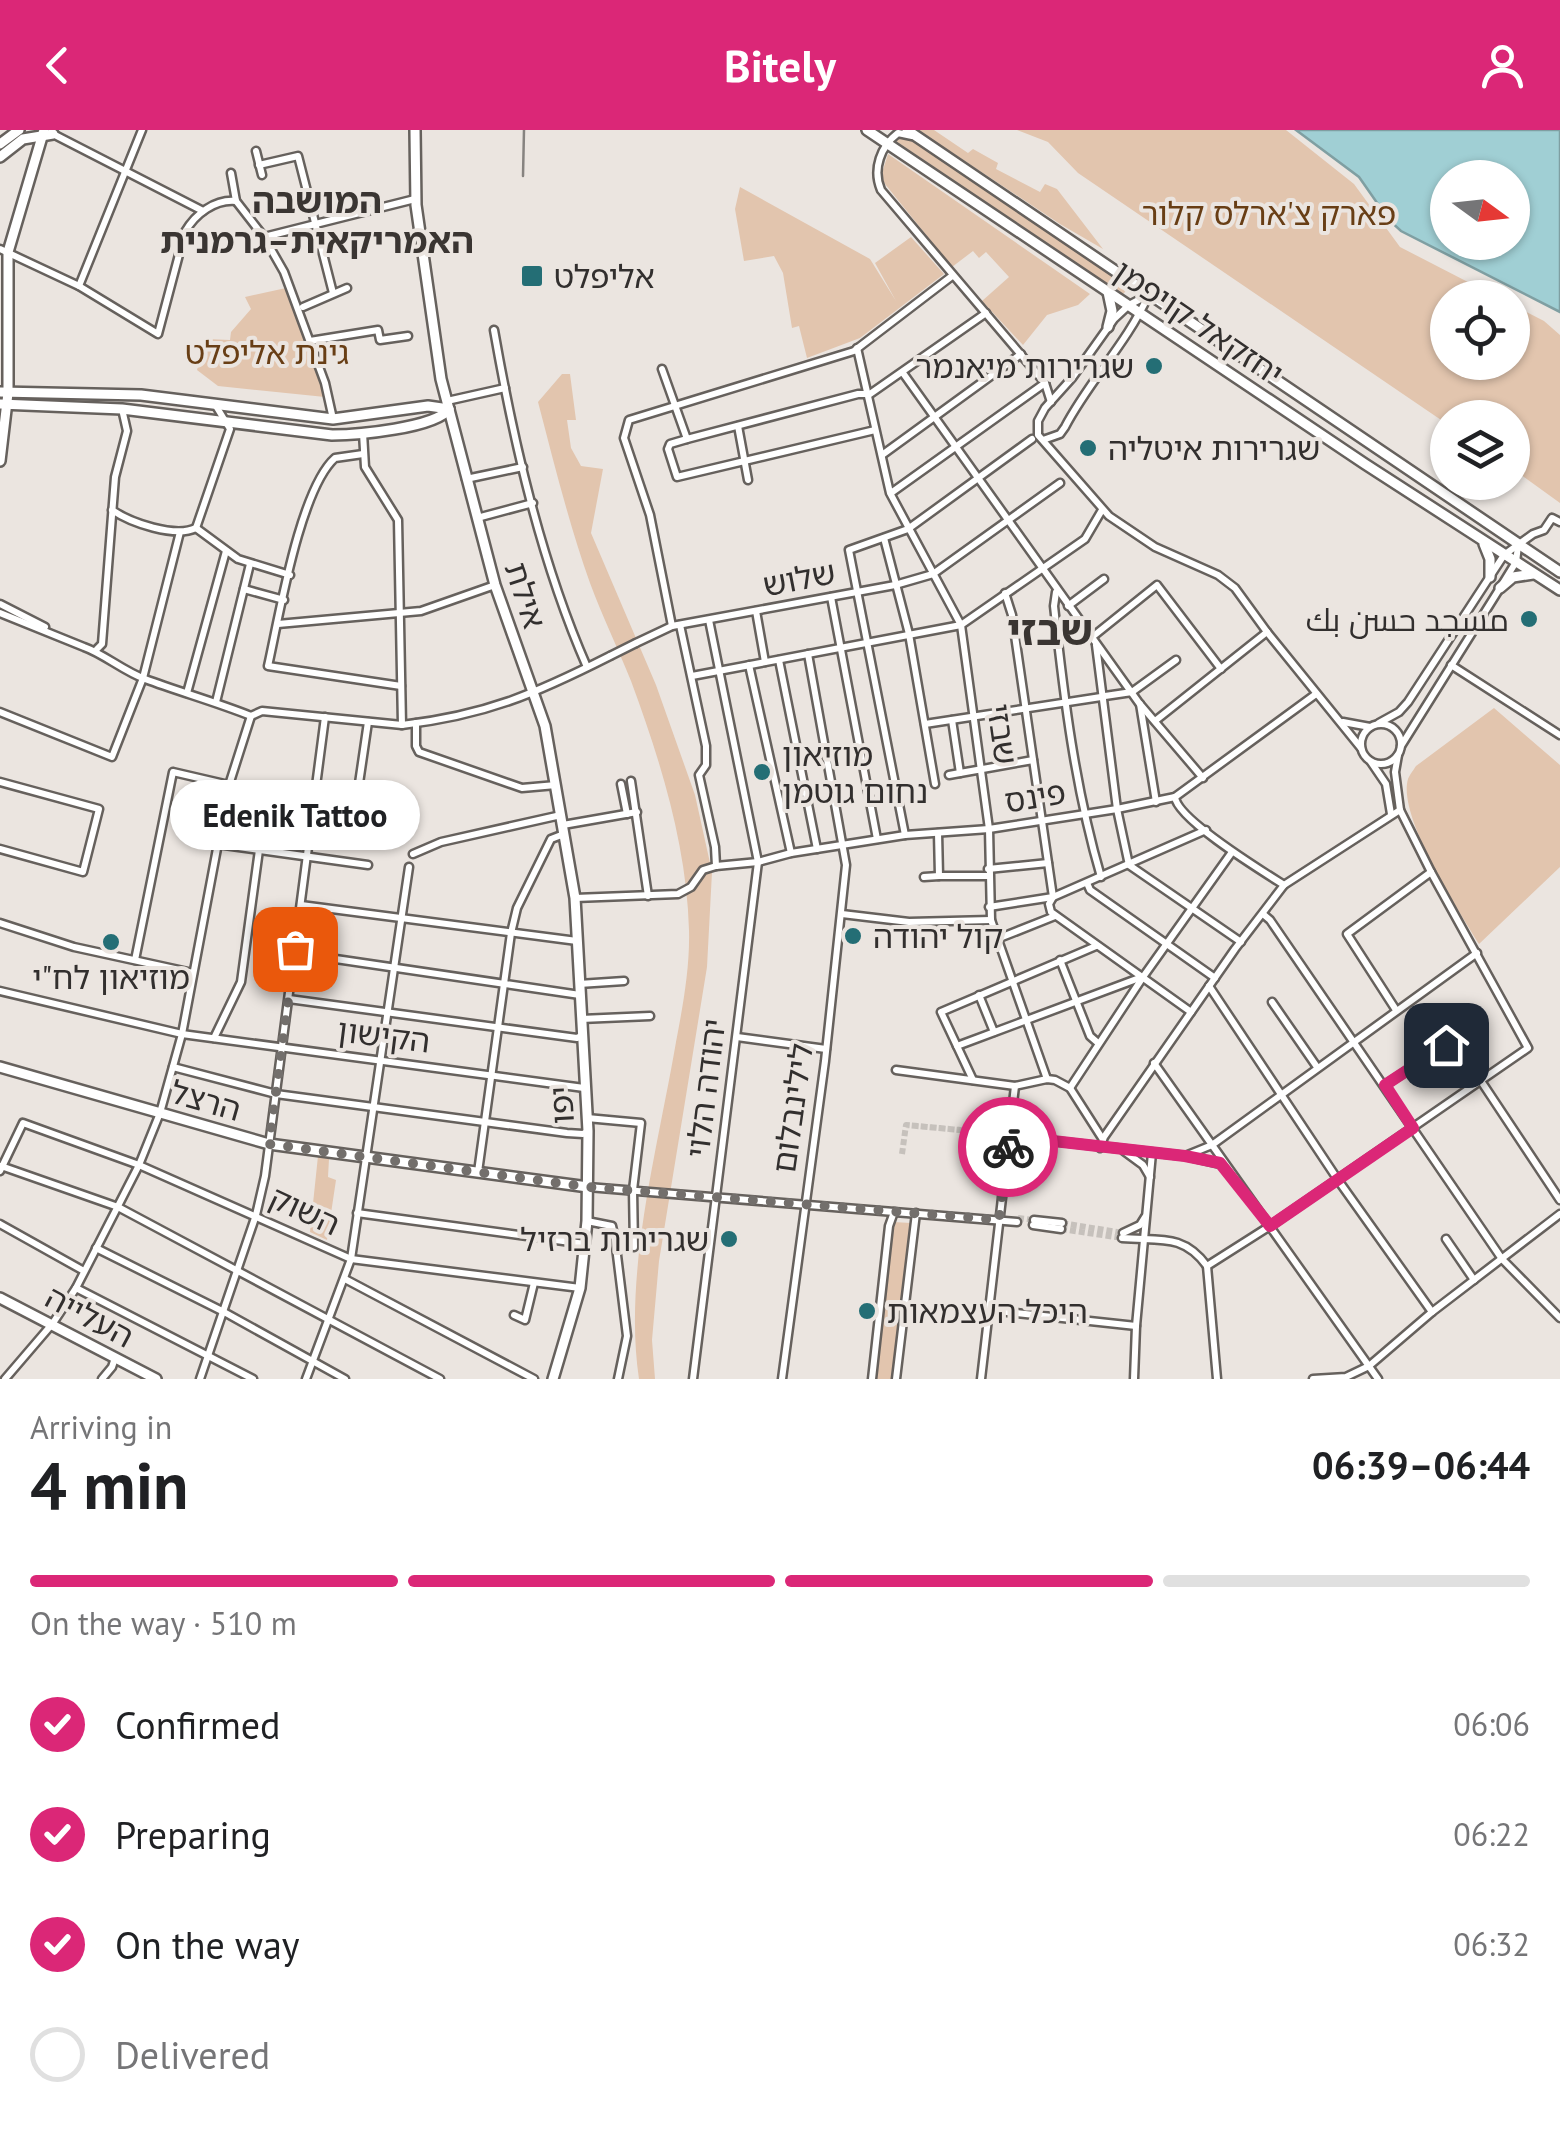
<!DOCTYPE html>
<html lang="en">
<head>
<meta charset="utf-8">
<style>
  body { margin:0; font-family:"PT Sans",Cairo,"Noto Sans Hebrew",sans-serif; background:#f6f6f6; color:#202124; height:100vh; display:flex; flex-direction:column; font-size:38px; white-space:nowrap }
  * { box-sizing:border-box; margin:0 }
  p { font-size:32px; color:#757577 }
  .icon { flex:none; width:55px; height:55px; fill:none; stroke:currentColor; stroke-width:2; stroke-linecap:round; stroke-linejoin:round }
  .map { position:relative; height:1249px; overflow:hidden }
  .details { display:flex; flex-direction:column; background:#fff; flex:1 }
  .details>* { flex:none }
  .needle { width:65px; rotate:105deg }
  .fabs { position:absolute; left:1430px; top:30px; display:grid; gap:20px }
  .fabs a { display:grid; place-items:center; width:100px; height:100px; border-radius:50%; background:#fff; box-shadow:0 2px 8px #0004; font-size:50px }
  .pin { position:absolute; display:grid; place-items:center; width:85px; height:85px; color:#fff; margin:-42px; border-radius:20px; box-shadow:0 5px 15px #0006 }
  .courier { position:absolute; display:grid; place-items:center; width:100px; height:100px; margin:-50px; border:8px solid #db2777; border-radius:50%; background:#fff; color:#222; box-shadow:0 2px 12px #0007 }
  .bubble { position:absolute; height:70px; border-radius:35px; background:#fff; box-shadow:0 2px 8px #0004; font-size:32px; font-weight:700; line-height:70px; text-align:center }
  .headline em { font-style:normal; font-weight:700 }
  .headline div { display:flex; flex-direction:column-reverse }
  .headline { display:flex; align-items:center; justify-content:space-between; height:170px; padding:0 30px }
  h1 { font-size:65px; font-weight:700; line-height:75px }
  .bar { display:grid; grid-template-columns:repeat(4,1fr); gap:15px 10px; align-content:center; height:120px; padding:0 30px }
  .bar i { height:12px; border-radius:8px; background:#e0e0e0 }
  .bar .on { background:#db2777 }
  .bar p { grid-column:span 4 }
  ol { padding:0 30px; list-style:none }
  li { display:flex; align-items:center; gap:30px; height:110px }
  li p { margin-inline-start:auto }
  li .icon { padding:10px; border-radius:50%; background:#db2777; color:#fff; stroke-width:4 }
  li:last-child { color:#757577 }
  li i { width:55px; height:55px; border:5px solid #e0e0e0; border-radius:50% }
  header { display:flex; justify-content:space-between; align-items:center; height:130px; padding:0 30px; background:#db2777; color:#fff; font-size:45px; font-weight:700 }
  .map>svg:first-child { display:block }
</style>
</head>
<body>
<header><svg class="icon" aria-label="back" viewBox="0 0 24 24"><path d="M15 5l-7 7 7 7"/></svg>Bitely<svg class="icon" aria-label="person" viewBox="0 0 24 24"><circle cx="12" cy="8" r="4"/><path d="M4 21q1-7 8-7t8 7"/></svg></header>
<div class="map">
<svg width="1560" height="1249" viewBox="0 0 1560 1249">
  <rect width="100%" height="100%" fill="#ebe5e0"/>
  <g fill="#e2c5ae">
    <path d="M 918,0 L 934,0 L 968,23 L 973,19 L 998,33 L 996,39 L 1040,62 L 1045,54 L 1057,59 L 1103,119 L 1060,94 Z"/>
    <path d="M 1017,0 L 1286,0 L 1354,54 L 1400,117 L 1497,167 L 1448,168 L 1448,232 L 1512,232 L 1513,175 L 1544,191 L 1560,205 L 1560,373 L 1513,339 L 1512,288 L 1448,288 L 1447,294 L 1078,43 L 1048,12 Z"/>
    <path d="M 899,7 L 922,15 L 1129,158 L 1123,164 L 894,10 Z"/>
    <path d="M 888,24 L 1090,164 L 1078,175 L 1047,185 L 1023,215 L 982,171 L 1009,147 L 986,122 L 979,128 L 973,121 L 952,137 L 885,54 L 881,46 Z"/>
    <path d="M 740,57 L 870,129 L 896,171 L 875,133 L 911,107 L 944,144 L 860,208 L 807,228 L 799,196 L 792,198 L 783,143 L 774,126 L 744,131 L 735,79 Z"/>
    <path d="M 286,158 L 325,267 L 218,256 L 197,240 L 206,209 L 230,210 L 231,202 L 251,179 L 245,167 Z"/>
    <path d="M 562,244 L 570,244 L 576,290 L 567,290 L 571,318 L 581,336 L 603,339 L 591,403 L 656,555 L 695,665 L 712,742 L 707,837 L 659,1131 L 652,1210 L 655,1249 L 639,1249 C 623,1143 658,1018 676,912 C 683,875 690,838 689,800 C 687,716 660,629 631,551 C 618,518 602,486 590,453 C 569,394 554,333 538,272 Z"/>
    <path d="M 1494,578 L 1560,635 L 1560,737 L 1479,814 C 1459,781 1397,686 1408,649 C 1409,646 1414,639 1416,636 Z"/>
    <path d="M 318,1026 L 329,1029 L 328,1047 L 336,1050 L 327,1110 L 310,1102 Z"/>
    <path d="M 893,1092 L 911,1093 L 893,1249 L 875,1249 Z"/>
  </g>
  <path fill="#a0cfd4" stroke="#7f9fa2" stroke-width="2.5" fill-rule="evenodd" d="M 1296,0 L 1560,0 L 1560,182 L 1401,101 L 1389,90 L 1359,47 ZM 1448,48 L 1512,48 L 1512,112 L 1448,112 Z"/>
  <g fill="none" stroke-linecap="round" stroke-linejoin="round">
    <g stroke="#c6c1bc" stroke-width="6" stroke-dasharray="6 3" stroke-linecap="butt">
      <path d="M 902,1024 L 906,995 L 960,1000 L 906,995"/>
      <path d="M 1018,1088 L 1034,1090"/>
      <path d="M 1062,1093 L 1123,1103"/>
      <path d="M 1061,1099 L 1122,1108"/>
    </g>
    <g stroke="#66615d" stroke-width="11">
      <g id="street">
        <path d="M 53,4 L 203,81"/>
        <path d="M 912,6 L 898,3 C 881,16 872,39 881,60 L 1045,253 L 1051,272"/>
        <path d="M 256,21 L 262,45"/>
        <path d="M 259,35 L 298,26 L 333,163"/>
        <path d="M 231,43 L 236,71 L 264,107 L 284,142 L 325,253 L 333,289"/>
        <path d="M 264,107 L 415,69"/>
        <path d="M 0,119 L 79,156 L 158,204 L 185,102 C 195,84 215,69 236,71"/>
        <path d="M 79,156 L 142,0"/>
        <path d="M 1148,165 L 1129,175 L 1114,189 L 1072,248 L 1045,278 L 1038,291 L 1038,305 L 1109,386 L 1155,417 L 1218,445 L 1235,458 L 1267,502 L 1361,618"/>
        <path d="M 303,177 L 347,158"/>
        <path d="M 494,200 C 514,314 541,432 587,537"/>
        <path d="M 310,211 L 378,200 L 380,210 L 408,206"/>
        <path d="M 857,218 L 890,363 L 961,495 L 989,699 L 991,790 L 1047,949"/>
        <path d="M 662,239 L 687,309 L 670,314 L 668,319 L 677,347 L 875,300"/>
        <path d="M 903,243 L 1139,573 L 1203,648"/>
        <path d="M 447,271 L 505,258"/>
        <path d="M 738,296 L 748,350"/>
        <path d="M 363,303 L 365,337 L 398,390 L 402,595"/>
        <path d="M 687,309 L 858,264 L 870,264 L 986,183"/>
        <path d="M 1043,310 L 1060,304 L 1065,297 C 1089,251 1127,213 1148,166"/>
        <path d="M 363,324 L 335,328 C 300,359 279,487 268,536 L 401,556"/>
        <path d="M 882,325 L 1021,224"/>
        <path d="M 466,349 L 523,337"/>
        <path d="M 891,363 L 1045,253"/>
        <path d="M 112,380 C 131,393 175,408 196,398"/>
        <path d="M 477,388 L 533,373"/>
        <path d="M 196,398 L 230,299 L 216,276"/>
        <path d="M 196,398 L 238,429 L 290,445"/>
        <path d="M 884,408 L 909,504 L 935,654"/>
        <path d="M 244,459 L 284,470"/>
        <path d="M 1056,462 L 1054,476 C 1064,568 1075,658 1101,747"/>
        <path d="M 1005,463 L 1012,485 L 1053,767 L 1049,774 L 1051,782 L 1191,882"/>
        <path d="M 831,467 L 877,709"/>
        <path d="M 0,474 L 45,497"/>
        <path d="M 1068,476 L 1104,449"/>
        <path d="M 756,481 L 765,532"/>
        <path d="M 0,483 L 84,517 C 104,524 123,541 145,549 C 180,562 216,572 251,586 L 262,581 L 402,595 C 486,585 535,564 610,526"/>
        <path d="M 278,494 L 421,481 L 495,455"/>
        <path d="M 680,495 L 706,616 L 706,635 L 699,645 L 715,717 L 716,736"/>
        <path d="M 672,496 L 650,385 L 624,308 L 629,290 L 854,221 L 952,146"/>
        <path d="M 1091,508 L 1157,455 L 1221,539"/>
        <path d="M 636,513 L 672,496 L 895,455 L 933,444 L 1060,353"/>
        <path d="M 1096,515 L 1117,679 L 1129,735 L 1241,812"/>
        <path d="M 97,519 L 102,514 L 115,347 L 127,301 L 122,279"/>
        <path d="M 779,530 L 817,719"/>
        <path d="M 749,535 L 791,723"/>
        <path d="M 1451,535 L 1560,605"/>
        <path d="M 692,546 L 961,495 L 1085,409 L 1102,380"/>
        <path d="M 187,563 L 226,421"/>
        <path d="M 1105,566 L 1132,562 L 1176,530"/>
        <path d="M 216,572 L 250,434"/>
        <path d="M 1140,574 L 1156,672"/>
        <path d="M 0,582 L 112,627 L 143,548 L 180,402"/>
        <path d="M 952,590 L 960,643 L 1033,630"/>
        <path d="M 1155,591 L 1267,502"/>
        <path d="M 1343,592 L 1370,597"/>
        <path d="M 416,593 L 416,616 L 419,622 L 522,658 L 556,655"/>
        <path d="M 1379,593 L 1399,582 L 1408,572 L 1504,425 L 1533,404 L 1544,400 L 1552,388 L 1560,392"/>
        <circle cx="1381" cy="614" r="20"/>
        <path d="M 925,594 L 1101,567"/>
        <path d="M 1401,616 L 1500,458 L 1516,432 L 1518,416"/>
        <path d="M 1371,632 L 1386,654 L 1391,684"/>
        <path d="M 949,645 L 960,643"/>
        <path d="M 631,651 L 648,766"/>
        <path d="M 0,652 L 99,679 L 83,742 L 0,719"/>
        <path d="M 621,654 L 627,684"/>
        <path d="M 315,661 L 357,667"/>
        <path d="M 1175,667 C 1177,689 1262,741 1284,755"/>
        <path d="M 563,695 L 637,682"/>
        <path d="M 365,701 L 370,668 L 357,667 L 368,592"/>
        <path d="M 938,703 L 939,746 L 988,746"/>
        <path d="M 905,705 L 849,420 L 908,399 L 1032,309"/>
        <path d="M 217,714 L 368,735"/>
        <path d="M 413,724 L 441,712 L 561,685"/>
        <path d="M 988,739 L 1048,733"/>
        <path d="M 924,747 L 939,746"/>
        <path d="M 1087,753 L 1090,760 L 1215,848"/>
        <path d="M 575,768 L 678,764 L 691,757 L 703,740 L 716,736 L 758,732 L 791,723 L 905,705 L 989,699 L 1117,679 L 1175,667 L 1316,564"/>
        <path d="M 301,775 L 577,811"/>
        <path d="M 989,777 L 1053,767 L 1206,700"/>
        <path d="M 842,784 L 909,792 L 991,790"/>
        <path d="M 1263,784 L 1270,790 L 1502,1129 L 1560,1188"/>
        <path d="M 0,793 L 74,817 L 193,843"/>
        <path d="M 997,809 L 1055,786"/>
        <path d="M 295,823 L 580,865"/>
        <path d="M 135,830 L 173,642 L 229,655"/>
        <path d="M 1060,830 L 1090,906 L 1098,913"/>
        <path d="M 579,854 L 624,851"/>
        <path d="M 1209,856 L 1338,1050 L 1432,1182"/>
        <path d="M 0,861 L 182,904 L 584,958"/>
        <path d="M 979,865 L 994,902"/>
        <path d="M 289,869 L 577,908 L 583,905"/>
        <path d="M 1272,872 L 1317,937"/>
        <path d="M 1396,880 L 1347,804 L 1431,742"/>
        <path d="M 581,889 L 650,886"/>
        <path d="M 737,907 L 826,919"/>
        <path d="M 214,908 L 241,852 L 259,720"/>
        <path d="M 957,916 L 1142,847"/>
        <path d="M 1154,933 L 1378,1249"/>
        <path d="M 173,937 L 276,964 L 567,1003 L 583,1004 L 588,1001"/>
        <path d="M 896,940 L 1015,956 L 1047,949 L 1055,950 L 1070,958 L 1102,1008"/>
        <path d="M 973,950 L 941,882 L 1096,816"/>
        <path d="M 1481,951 L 1560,1070"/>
        <path d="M 1385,955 L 1476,895"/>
        <path d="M 1070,958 L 1143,847 L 1232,722"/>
        <path d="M 587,988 L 641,993 L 633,1060 L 634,1117"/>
        <path d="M 1009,1006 L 1185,1026 L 1224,1035"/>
        <path d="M 1100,1018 L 1104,1007 L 1235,819 L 1284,755 L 1400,680"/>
        <path d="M 1124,1021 L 1143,1035 L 1150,1047"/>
        <path d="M 1185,1026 L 1212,1015 L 1477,823"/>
        <path d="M 1,1036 L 118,1077 L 440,1249"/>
        <path d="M 0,1041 L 23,993 L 139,1035 L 351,1129 L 580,1158"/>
        <path d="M 478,1042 L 511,803 L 517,778 L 551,709 L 564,704"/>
        <path d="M 588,1057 L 1017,1092"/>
        <path d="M 357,1083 L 585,1114"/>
        <path d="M 1034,1090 L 1062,1093"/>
        <path d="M 587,1091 L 612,1096 L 615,1109 L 627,1206 L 618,1249"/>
        <path d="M 0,1094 L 84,1141"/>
        <path d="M 1033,1095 L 1061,1099"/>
        <path d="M 1123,1103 L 1140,1095 L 1145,1087"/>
        <path d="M 1122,1108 C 1159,1111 1183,1103 1207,1136"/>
        <path d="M 1446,1109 L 1474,1150"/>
        <path d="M 96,1118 L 224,1182 L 345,1249"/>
        <path d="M 1207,1136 L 1270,1096 L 1528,918 L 1431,742 L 1400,680 L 1395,642 L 1398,625"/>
        <path d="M 1207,1136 L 1217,1249"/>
        <path d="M 345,1149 L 534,1249"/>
        <path d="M 76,1158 L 253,1249"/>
        <path d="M 989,1180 L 1136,1196"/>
        <path d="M 514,1185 L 525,1190 L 534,1153"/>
        <path d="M 5,1249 L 53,1193 L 76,1158 L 139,1035 L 160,983 L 182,904 L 229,655 L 251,586"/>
        <path d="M 102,1249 L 112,1237 L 115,1228"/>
        <path d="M 200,1249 L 256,1085 L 265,1046 L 325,587"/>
        <path d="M 306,1249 L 351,1129 L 409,737"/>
        <path d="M 693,1249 L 758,732 L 709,490"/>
        <path d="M 782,1249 L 825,931 L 846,735 L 808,524"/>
        <path d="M 872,1249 L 889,1096 L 894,1082"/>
        <path d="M 896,1249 L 916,1083"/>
        <path d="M 981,1249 L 1015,956"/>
        <path d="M 1134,1249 L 1136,1196 L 1152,1023"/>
        <path d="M 1313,1249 L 1346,1247 L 1369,1236 L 1432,1182 L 1560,1084"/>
      </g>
    </g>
    <g stroke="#66615d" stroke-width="14">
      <g id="secondary">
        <path d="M 415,0 L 416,75 L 441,249 L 495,455 L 545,596 L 575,768 L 588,1001 L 587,1091 L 580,1158 L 553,1249"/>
        <path d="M 867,0 L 1365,334 L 1560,460"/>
        <path d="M 907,0 L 1560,442"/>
        <path d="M 0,14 L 19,0"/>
        <path d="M 0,27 L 23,9 L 53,4"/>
        <path d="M 1108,162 L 1112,181 L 1108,197"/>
        <path d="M 0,262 L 141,265 L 333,289 L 428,276 L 449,279"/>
        <path d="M 0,274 L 122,279 L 332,305 C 357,305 435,298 449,279"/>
        <path d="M 0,331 L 8,263 L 8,122 L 44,0"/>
        <path d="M 1484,414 L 1490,429 L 1490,447"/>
        <path d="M 1500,458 L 1513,447 L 1533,444"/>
        <path d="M 0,937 L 269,1014 L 588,1057"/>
        <path d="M 0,1168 L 156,1249"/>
      </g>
    </g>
    <use href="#street" stroke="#fff" stroke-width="6"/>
    <use href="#secondary" stroke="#fff" stroke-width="9"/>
    <path stroke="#878380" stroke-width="2.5" d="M 523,46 L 524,0"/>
    <g stroke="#66615d" stroke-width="11" stroke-linecap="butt">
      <path id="street-bridge" d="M 610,526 L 636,513"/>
    </g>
    <use href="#street-bridge" stroke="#fff" stroke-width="6"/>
  </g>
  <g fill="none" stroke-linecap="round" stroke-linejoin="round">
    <path stroke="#736f6c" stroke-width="10" stroke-dasharray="0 18" d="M 295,819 L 269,1014 L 588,1057 L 999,1090 L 1008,1017"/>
    <path stroke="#db2777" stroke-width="12" d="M 1008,1017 L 1009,1006 L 1185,1026 L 1220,1033 L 1270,1096 L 1413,998 L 1385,955 L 1446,915"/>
  </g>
  <g fill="#246e75" stroke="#ebe5e0" stroke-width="4">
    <rect x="520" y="134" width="24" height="24" rx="5"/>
    <circle cx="1154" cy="236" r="10"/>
    <circle cx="1088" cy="318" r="10"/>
    <circle cx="1529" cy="489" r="10"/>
    <circle cx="762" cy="642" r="10"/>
    <circle cx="853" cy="806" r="10"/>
    <circle cx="111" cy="812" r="10"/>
    <circle cx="729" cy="1109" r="10"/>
    <circle cx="867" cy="1181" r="10"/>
  </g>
  <g text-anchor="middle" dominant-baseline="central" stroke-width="8" stroke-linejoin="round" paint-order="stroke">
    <g font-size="32" fill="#683e15" stroke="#ebe5e0">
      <text x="1269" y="83">פארק צ'ארלס קלור</text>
      <text x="267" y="222">גינת אליפלט</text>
    </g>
    <g font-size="32" fill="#322f2e" stroke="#ebe5e0" text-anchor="start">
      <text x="554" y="146">אליפלט</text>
      <text x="1134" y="236" text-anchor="end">שגרירות מיאנמר</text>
      <text x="1108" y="318">שגרירות איטליה</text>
      <text x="1509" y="489" text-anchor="end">مسجد حسن بك</text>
      <text x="782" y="624">מוזיאון<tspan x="782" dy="37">נחום גוטמן</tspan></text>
      <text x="873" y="806">קול יהודה</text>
      <text x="111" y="847" text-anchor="middle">מוזיאון לח"י</text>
      <text x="709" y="1109" text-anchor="end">שגרירות ברזיל</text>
      <text x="887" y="1181">היכל העצמאות</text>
    </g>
    <g font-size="32" fill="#322f2e" stroke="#ebe5e0">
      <text transform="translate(1199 192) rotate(34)">יחזקאל קויפמן</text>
      <text transform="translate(799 448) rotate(-11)">שלוש</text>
      <text transform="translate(526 465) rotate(72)">אילת</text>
      <text transform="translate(1003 604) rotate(82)">שבזי</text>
      <text transform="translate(1035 666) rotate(-9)">פינס</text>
      <text transform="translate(384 905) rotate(7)">הקישון</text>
      <text transform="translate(705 958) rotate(-83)">יהודה הלוי</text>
      <text transform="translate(206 970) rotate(16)">הרצל</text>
      <text transform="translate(561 975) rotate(-93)">יפו</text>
      <text transform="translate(792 978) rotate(-82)">לילינבלום</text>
      <text transform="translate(305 1080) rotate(25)">השוק</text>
      <text transform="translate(90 1186) rotate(28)">העלייה</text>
    </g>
    <g font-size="35" font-weight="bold" fill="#3a3532" stroke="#ebe5e0">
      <text x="317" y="70">המושבה<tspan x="317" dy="40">האמריקאית–גרמנית</tspan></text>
    </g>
    <g font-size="42" font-weight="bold" fill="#3a3532" stroke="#ebe5e0">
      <text x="1050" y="499">שבזי</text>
    </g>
  </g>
</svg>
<div class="fabs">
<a><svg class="needle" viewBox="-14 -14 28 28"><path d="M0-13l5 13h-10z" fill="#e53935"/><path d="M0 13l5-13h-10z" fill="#757577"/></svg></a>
<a><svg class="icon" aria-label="locate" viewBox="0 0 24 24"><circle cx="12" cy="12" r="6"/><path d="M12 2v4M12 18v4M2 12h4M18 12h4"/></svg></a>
<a><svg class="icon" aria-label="layers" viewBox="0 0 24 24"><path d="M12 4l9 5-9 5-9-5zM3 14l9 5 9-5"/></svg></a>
</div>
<div class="pin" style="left:295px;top:819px;background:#ea580c"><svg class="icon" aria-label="bag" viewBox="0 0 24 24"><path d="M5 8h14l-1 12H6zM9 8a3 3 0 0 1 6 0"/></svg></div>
<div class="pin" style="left:1446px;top:915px;background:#1f2937"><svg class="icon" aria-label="home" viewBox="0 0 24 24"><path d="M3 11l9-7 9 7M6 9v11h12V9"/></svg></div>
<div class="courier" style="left:1008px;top:1017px"><svg class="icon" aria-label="bike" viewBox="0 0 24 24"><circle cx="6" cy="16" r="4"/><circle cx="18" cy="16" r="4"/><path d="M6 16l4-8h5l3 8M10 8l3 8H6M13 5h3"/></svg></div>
<div class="bubble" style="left:170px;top:650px;width:250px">Edenik Tattoo</div>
</div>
<section class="details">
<div class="headline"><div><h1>4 min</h1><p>Arriving in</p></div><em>06:39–06:44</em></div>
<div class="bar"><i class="on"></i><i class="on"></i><i class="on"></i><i></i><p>On the way · 510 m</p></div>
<ol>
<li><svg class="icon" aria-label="check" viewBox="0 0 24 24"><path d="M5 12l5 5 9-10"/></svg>Confirmed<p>06:06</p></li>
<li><svg class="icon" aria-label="check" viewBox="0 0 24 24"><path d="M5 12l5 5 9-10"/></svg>Preparing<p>06:22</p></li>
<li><svg class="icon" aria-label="check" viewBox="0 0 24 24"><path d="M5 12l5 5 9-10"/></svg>On the way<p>06:32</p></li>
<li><i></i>Delivered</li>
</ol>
</section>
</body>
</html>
